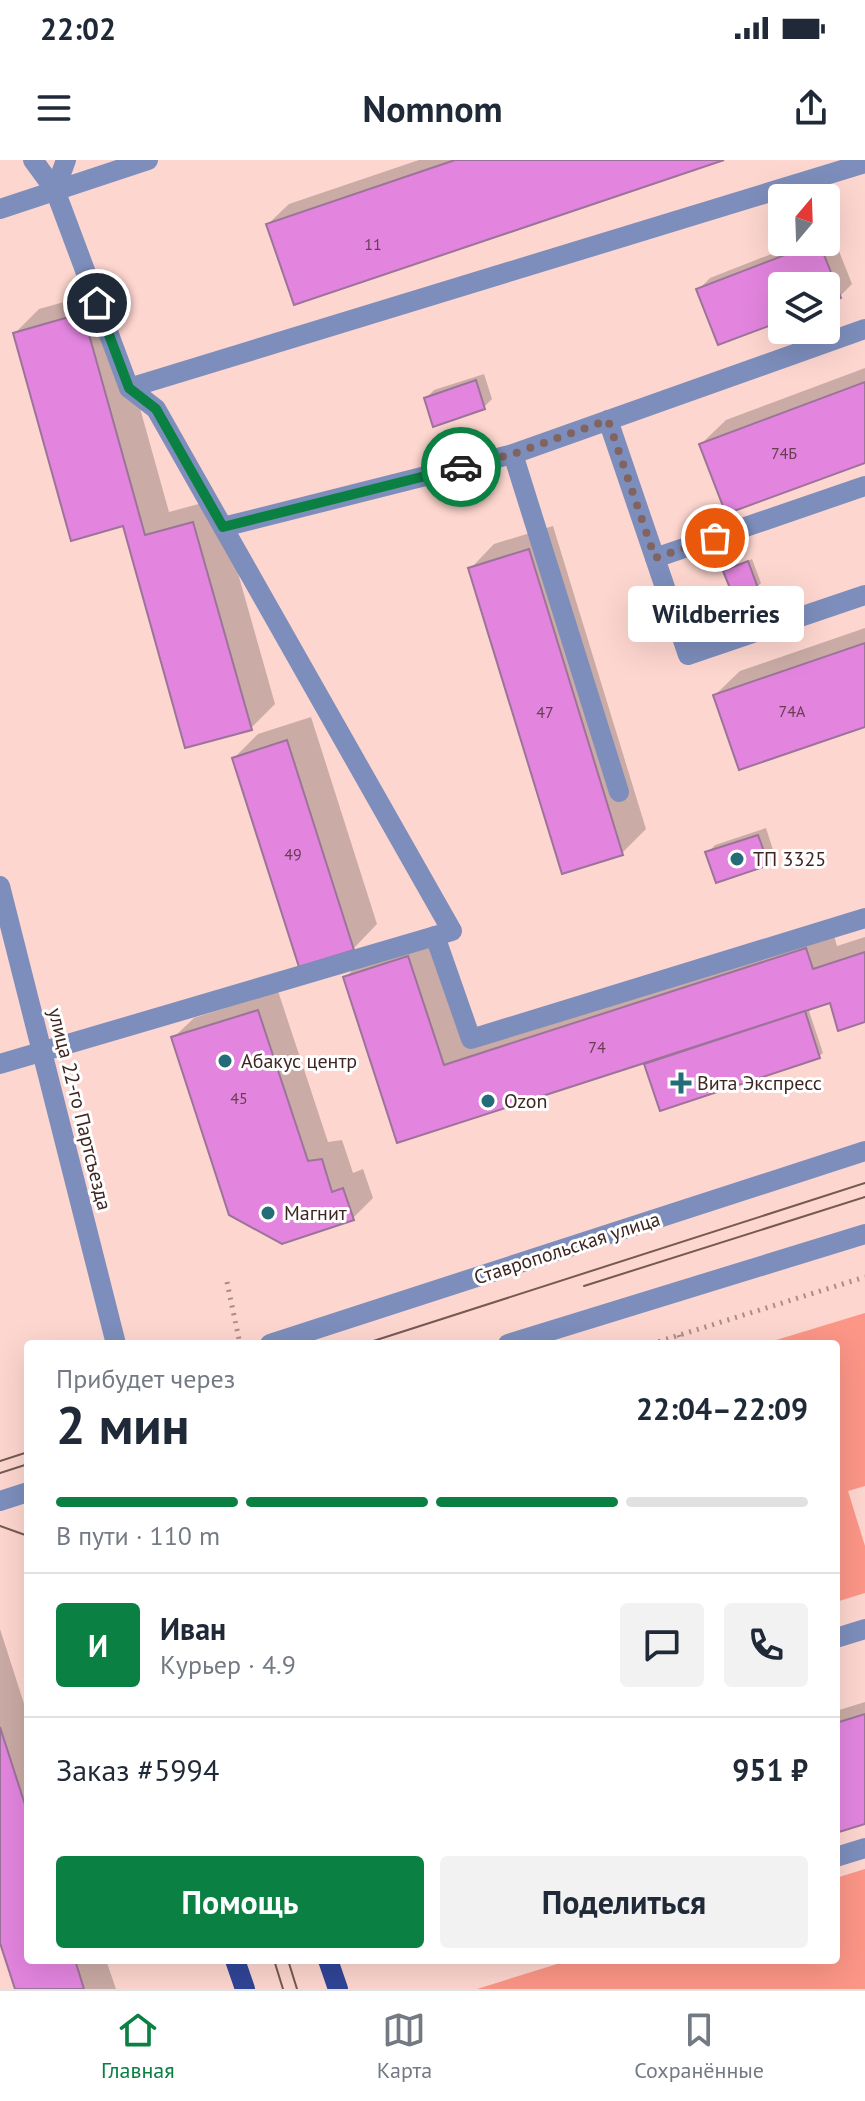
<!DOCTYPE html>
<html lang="ru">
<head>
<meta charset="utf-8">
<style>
  body { margin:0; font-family:"PT Sans",sans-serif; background:#f2f2f3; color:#1f2937; height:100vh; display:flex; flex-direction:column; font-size:30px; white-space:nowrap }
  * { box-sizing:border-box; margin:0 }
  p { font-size:26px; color:#747a83 }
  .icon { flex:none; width:44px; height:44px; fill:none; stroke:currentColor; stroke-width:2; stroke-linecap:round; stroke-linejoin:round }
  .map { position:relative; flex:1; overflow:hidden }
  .sheet { position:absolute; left:24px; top:1180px; width:816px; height:624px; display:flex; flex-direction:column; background:#fff; border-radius:8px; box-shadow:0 8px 32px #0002 }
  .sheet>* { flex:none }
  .needle { width:52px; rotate:19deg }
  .controls { position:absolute; left:768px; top:24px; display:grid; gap:16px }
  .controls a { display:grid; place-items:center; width:72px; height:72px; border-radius:8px; background:#fff; box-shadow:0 8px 32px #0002; font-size:40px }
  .pin { position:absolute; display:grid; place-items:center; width:68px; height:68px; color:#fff; margin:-34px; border:4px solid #fff; border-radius:50%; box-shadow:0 2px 8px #0007 }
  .courier { position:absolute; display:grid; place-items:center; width:80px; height:80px; margin:-40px; border:6px solid #0b8043; border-radius:50%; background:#fff; color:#222; box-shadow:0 2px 10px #0007 }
  .bubble { position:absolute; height:56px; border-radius:8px; background:#fff; box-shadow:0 8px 32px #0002; font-size:26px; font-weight:700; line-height:56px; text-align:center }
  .summary em { font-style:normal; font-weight:700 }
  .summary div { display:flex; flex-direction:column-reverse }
  .summary { display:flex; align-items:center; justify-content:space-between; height:136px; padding:0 32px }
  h1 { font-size:52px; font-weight:700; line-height:60px }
  .bar { display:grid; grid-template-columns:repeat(4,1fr); gap:12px 8px; align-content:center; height:96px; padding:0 32px }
  .bar i { height:10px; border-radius:6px; background:#e0e1e3 }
  .bar .on { background:#0b8043 }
  .bar p { grid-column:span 4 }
  .line { display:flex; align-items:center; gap:20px; padding:0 32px; border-top:2px solid #e0e1e3 }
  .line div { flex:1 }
  .round { display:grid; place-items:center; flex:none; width:84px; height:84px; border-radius:8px; background:#f2f2f3 }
  .action { display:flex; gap:16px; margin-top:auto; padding:16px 32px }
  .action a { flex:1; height:92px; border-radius:8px; background:#0b8043; color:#fff; font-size:32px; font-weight:700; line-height:92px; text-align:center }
  .action a+a { background:#f2f2f3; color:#1f2937 }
  .status { display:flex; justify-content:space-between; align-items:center; height:56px; padding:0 40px; background:#fff; direction:ltr }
  .status svg { height:22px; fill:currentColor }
  header { display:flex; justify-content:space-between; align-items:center; height:104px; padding:0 32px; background:#fff; font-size:36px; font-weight:700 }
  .tab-bar { display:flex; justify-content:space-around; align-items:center; height:112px; border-top:2px solid #e0e1e3; background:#fff; font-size:22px; color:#747a83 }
  .tab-bar a { display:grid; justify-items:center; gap:4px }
  .tab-bar .on { color:#0b8043 }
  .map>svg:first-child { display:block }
</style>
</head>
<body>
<div class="status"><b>22:02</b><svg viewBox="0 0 49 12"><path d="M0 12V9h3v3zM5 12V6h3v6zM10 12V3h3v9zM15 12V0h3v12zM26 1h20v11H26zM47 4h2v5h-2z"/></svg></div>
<header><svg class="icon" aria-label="menu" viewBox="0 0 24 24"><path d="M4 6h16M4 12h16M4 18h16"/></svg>Nomnom<svg class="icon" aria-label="share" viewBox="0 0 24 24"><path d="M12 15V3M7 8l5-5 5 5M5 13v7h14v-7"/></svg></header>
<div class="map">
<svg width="865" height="1829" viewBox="0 0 865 1829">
  <rect width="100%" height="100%" fill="#fdd6cf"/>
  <g fill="#fc9687">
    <path d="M 865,1153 L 865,1326 L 848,1331 L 865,1386 L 865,1433 L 836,1442 L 836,1184 L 763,1184 Z"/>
    <path d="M 865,1709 L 865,1829 L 477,1829 L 570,1800 L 836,1800 L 836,1718 Z"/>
  </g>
  <g fill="#0003">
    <path d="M 419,0 L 718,0 L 268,64 L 289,44 Z"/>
    <path d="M 831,71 L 852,124 L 840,136 L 826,141 L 826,126 L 782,126 L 782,158 L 698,130 L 710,118 L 802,82 L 826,82 L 826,73 Z"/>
    <path d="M 107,130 L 169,352 L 217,339 L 275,544 L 251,568 L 124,364 L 15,173 L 39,149 Z"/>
    <path d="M 865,208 L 865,301 L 701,284 L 726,260 Z"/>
    <path d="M 484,214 L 492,239 L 484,247 L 426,238 L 434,230 Z"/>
    <path d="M 553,366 L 646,669 L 622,693 L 470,409 L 494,384 Z"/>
    <path d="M 752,399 L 761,423 L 757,427 L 726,412 Z"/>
    <path d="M 865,468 L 865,565 L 715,535 L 740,511 Z"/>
    <path d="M 311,557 L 377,764 L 353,789 L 234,598 L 258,574 Z"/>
    <path d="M 766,668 L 775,696 L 768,704 L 708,693 L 715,685 Z"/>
    <path d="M 831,765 L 837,786 L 865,777 L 865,860 L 831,841 L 808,848 L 823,893 L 819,896 L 646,904 L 652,899 L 398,981 L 345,818 L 369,793 L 433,773 L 468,882 Z"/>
    <path d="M 278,831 L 328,982 L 342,980 L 353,1013 L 363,1009 L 373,1038 L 353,1058 L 173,878 L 194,858 Z"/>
    <path d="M 0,1469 L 28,1556 L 28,1800 L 106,1800 L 116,1829 L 17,1829 L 0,1777 Z"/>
    <path d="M 865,1542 L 865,1661 L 836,1671 L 836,1551 Z"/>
  </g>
  <g fill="#e385df" stroke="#9c7399" stroke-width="2">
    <path d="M 455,0 L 724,0 L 294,145 L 266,64 Z"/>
    <path d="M 819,82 L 841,138 L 826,143 L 826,126 L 782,126 L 782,161 L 718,185 L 696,129 Z"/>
    <path d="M 83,153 L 145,375 L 193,362 L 252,570 L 185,588 L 123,366 L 71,381 L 13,173 Z"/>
    <path d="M 476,220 L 485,249 L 433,267 L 424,238 Z"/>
    <path d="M 865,222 L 865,303 L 726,354 L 699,284 Z"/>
    <path d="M 529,389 L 623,695 L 562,714 L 468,408 Z"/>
    <path d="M 748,401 L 758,428 L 734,438 L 723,411 Z"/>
    <path d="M 865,483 L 865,567 L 739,610 L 713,535 Z"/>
    <path d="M 287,580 L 354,790 L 299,807 L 232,598 Z"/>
    <path d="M 758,675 L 769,705 L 716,723 L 705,692 Z"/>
    <path d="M 806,788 L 813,809 L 865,792 L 865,862 L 838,871 L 830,843 L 397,983 L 343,817 L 408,796 L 444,905 Z"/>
    <path d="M 258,850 L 308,1001 L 322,999 L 332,1032 L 343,1028 L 354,1060 L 282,1084 L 229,1055 L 171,877 Z"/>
    <path d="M 805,851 L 820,898 L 660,951 L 644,904 Z"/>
    <path d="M 865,1554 L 865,1664 L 836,1673 L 836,1563 Z"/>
    <path d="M 0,1567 L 28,1654 L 28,1800 L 75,1800 L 84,1829 L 15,1829 L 0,1783 Z"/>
  </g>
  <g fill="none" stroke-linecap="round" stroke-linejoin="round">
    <g stroke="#ac8c86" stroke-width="5" stroke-dasharray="2 6" stroke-linecap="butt">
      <path d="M 227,1122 L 240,1184"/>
      <path d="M 679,1175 L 682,1184"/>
      <path d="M 651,1184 L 865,1117"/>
    </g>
    <g stroke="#7d8ebc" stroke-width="20">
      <path d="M 33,0 L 55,30 L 129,228 L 865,3"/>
      <path d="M 55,30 L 66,0"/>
      <path d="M 0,49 L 148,0"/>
      <path d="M 608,260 L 688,495 L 865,435"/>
      <path d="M 513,294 L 619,632"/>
      <path d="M 223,367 L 513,294 L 865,169"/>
      <path d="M 655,398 L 865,326"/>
      <path d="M 0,726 L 116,1184"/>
      <path d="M 435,776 L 471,879 L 865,758"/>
      <path d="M 0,904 L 452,771 L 156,249 L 129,228"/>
      <path d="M 270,1184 L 865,991"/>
      <path d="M 508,1184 L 865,1074"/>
      <path d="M 0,1341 L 28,1332"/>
      <path d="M 836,1478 L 865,1469"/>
      <path d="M 836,1697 L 865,1688"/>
    </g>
    <g stroke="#304597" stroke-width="20">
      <path d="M 235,1800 L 245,1829"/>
      <path d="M 328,1800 L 338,1829"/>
    </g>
    <g stroke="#755954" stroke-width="2">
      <path d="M 584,1126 L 865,1037"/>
      <path d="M 364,1184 L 865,1023"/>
      <path d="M 0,1301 L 28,1292"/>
      <path d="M 0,1313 L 28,1304"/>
      <path d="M 0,1366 L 28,1376"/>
      <path d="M 274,1800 L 283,1829"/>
      <path d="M 288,1800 L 297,1829"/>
    </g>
  </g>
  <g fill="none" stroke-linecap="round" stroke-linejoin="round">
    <path stroke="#81645f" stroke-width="8" stroke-dasharray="0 14.4" d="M 461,307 L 513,294 L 608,260 L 655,398 L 715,378"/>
    <path stroke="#0b8043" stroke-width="10" d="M 97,143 L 129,228 L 156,249 L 223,367 L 461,307"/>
  </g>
  <g fill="#246d78" stroke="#fff" stroke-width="3">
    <circle cx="737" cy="699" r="8"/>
    <circle cx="225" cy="901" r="8"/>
    <path d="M677 911h8v8h8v8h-8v8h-8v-8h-8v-8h8z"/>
    <circle cx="488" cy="941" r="8"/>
    <circle cx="268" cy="1053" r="8"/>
  </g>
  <g text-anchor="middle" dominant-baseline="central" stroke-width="6" stroke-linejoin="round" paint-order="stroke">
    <g font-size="16" fill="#673e51">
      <text x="373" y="84">11</text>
      <text x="784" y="293">74Б</text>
      <text x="792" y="551">74А</text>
      <text x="545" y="552">47</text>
      <text x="293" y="694">49</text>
      <text x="597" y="887">74</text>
      <text x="239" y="938">45</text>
    </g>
    <g font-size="20" fill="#3e2622" stroke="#fff" text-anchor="start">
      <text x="753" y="699">ТП 3325</text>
      <text x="241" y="901">Абакус центр</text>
      <text x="697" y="923">Вита Экспресс</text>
      <text x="504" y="941">Ozon</text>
      <text x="284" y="1053">Магнит</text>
    </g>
    <g font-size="20" fill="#3e2622" stroke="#fff">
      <text transform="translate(80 949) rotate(76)">улица 22-го Партсъезда</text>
      <text transform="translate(567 1088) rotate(-18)">Ставропольская улица</text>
    </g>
  </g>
</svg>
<div class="controls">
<a><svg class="needle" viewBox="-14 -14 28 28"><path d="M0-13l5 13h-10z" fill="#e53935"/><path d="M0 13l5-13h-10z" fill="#747a83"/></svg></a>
<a><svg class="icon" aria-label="layers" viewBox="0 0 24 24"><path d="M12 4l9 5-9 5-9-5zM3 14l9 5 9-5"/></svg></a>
</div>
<div class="pin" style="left:715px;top:378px;background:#ea580c"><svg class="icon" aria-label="bag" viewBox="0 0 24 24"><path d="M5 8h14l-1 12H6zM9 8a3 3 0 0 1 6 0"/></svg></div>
<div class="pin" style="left:97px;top:143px;background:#1f2937"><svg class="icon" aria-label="home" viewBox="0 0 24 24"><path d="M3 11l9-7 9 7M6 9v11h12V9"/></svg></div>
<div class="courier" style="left:461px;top:307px"><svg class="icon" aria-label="car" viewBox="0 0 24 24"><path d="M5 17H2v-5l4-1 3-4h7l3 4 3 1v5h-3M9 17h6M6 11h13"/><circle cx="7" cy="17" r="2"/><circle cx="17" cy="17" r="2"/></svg></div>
<div class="bubble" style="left:628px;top:426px;width:176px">Wildberries</div>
<section class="sheet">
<div class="summary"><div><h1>2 мин</h1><p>Прибудет через</p></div><em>22:04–22:09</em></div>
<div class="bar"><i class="on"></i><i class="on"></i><i class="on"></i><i></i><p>В пути · 110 m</p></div>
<div class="line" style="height:144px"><b class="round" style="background:#0b8043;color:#fff">И</b><div><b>Иван</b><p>Курьер · 4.9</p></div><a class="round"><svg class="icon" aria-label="chat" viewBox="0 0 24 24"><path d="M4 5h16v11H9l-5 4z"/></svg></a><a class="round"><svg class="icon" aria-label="phone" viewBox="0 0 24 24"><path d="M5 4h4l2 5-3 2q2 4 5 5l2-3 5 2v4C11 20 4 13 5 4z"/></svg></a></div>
<div class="line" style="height:104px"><div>Заказ #5994</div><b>951 ₽</b></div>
<div class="action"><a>Помощь</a><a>Поделиться</a></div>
</section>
</div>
<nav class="tab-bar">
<a class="on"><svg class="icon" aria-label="home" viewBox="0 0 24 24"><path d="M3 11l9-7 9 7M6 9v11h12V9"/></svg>Главная</a>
<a><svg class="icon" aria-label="map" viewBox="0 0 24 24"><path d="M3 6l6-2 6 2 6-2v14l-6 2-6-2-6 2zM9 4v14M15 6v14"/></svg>Карта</a>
<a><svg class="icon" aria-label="saved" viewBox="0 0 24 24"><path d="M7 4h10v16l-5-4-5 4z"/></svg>Сохранённые</a>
</nav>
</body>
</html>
